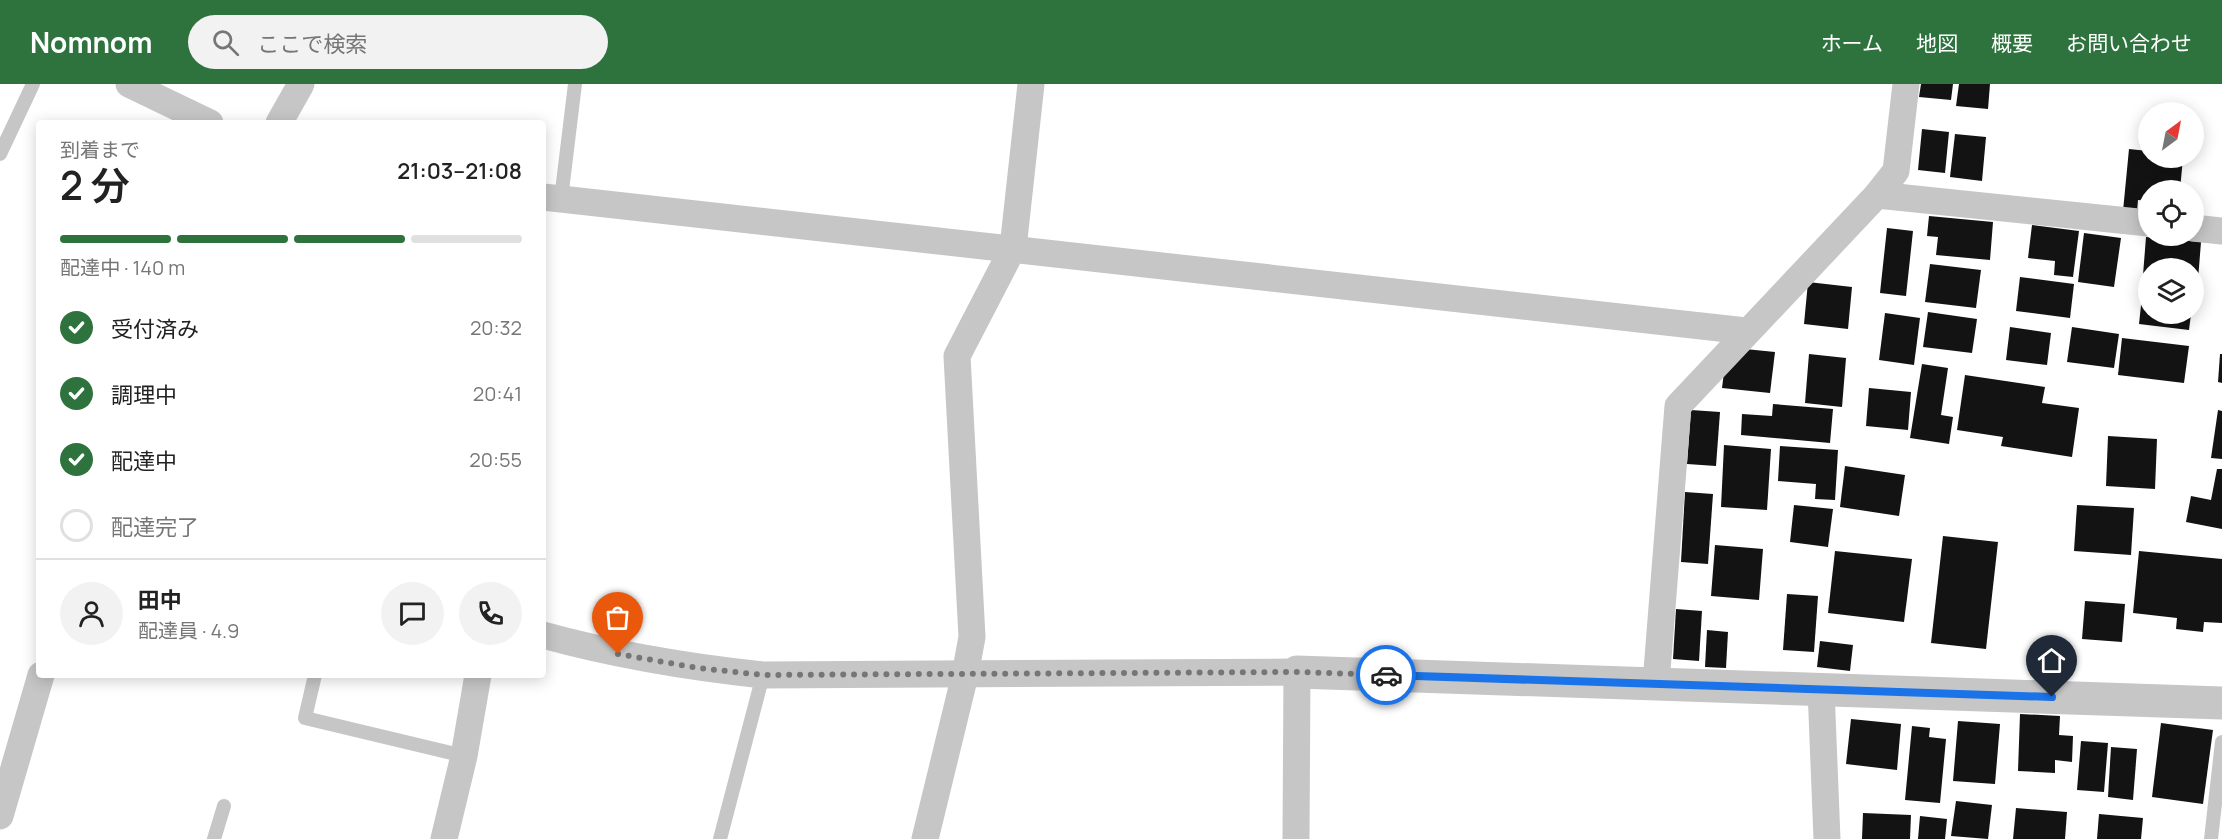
<!DOCTYPE html>
<html lang="ja">
<head>
<meta charset="utf-8">
<style>
  body { margin:0; font-family:Manrope,"Noto Sans JP",sans-serif; background:#f2f2f2; color:#222; height:100vh; display:flex; flex-direction:column; font-size:22px; white-space:nowrap }
  * { box-sizing:border-box; margin:0 }
  p { font-size:20px; color:#767676 }
  .icon { flex:none; width:33px; height:33px; fill:none; stroke:currentColor; stroke-width:2; stroke-linecap:round; stroke-linejoin:round }
  .map { position:relative; flex:1; overflow:hidden }
  .side { position:absolute; left:36px; top:36px; width:510px; height:558px; display:flex; flex-direction:column; background:#fff; border-radius:6px; box-shadow:0 3px 15px #0003 }
  .side>* { flex:none }
  .needle { width:39px; rotate:32deg }
  .fabs { position:absolute; left:2138px; top:18px; display:grid; gap:12px }
  .fabs a { display:grid; place-items:center; width:66px; height:66px; border-radius:50%; background:#fff; box-shadow:0 3px 15px #0003; font-size:30px }
  .pin { position:absolute; display:grid; place-items:center; width:51px; height:51px; color:#fff; margin:-62px -26px; border-radius:50% 50% 50% 0; rotate:-45deg; box-shadow:0 0 6px #0007 }
  .pin .icon { rotate:45deg }
  .courier { position:absolute; display:grid; place-items:center; width:60px; height:60px; margin:-30px; border:4px solid #1a73e8; border-radius:50%; background:#fff; color:#222; box-shadow:0 2px 8px #0007 }
  .headline em { font-style:normal; font-weight:600 }
  .headline div { display:flex; flex-direction:column-reverse }
  .headline { display:flex; align-items:center; justify-content:space-between; height:102px; padding:0 24px }
  h1 { font-size:39px; font-weight:600; line-height:45px }
  .bar { display:grid; grid-template-columns:repeat(4,1fr); gap:9px 6px; align-content:center; height:72px; padding:0 24px }
  .bar i { height:8px; border-radius:4px; background:#e0e0e0 }
  .bar .selected { background:#2e723e }
  .bar p { grid-column:span 4 }
  .line { display:flex; align-items:center; gap:15px; padding:0 24px; border-top:2px solid #e0e0e0 }
  .line div { flex:1 }
  .round { display:grid; place-items:center; flex:none; width:63px; height:63px; border-radius:32px; background:#f2f2f2 }
  ol { padding:0 24px; list-style:none }
  li { display:flex; align-items:center; gap:18px; height:66px }
  li p { margin-inline-start:auto }
  li .icon { padding:6px; border-radius:50%; background:#2e723e; color:#fff; stroke-width:4 }
  li:last-child { color:#767676 }
  li i { width:33px; height:33px; border:3px solid #e0e0e0; border-radius:50% }
  header { display:flex; align-items:center; gap:36px; box-sizing:border-box; height:84px; padding:0 30px; background:#2e723e; color:#fff }
  header strong { font-size:28px }
  nav { display:flex; gap:33px; margin-inline-start:auto; font-size:21px }
  .search { width:420px; height:54px; background:#f2f2f2; display:flex; align-items:center; gap:15px; box-sizing:border-box; padding:0 21px; border-radius:33px; color:#767676; font-size:22px }
  .map>svg:first-child { display:block }
</style>
</head>
<body>
<header>
<strong>Nomnom</strong>
<div class="search"><svg class="icon" aria-label="search" viewBox="0 0 24 24"><circle cx="10" cy="10" r="6"/><path d="M15 15l6 6"/></svg>ここで検索</div>
<nav><a>ホーム</a><a>地図</a><a>概要</a><a>お問い合わせ</a></nav>
</header>
<div class="map">
<svg width="2222" height="755" viewBox="0 0 2222 755">
  <rect width="100%" height="100%" fill="#fff"/>
  <g fill="#131313">
    <path d="M 1921,0 L 1953,0 L 1951,16 L 1919,13 Z"/>
    <path d="M 1959,0 L 1990,0 L 1988,25 L 1956,22 Z"/>
    <path d="M 1922,45 L 1949,48 L 1945,89 L 1918,86 Z"/>
    <path d="M 1955,50 L 1986,53 L 1982,97 L 1950,93 Z"/>
    <path d="M 2129,65 L 2148,67 L 2148,74 L 2183,74 L 2180,106 L 2148,106 L 2148,117 L 2138,116 L 2137,128 L 2123,127 Z"/>
    <path d="M 1929,132 L 1993,138 L 1990,176 L 1936,171 L 1938,153 L 1927,152 Z"/>
    <path d="M 2032,141 L 2079,147 L 2073,193 L 2054,191 L 2055,177 L 2028,174 Z"/>
    <path d="M 1887,144 L 1913,147 L 1906,212 L 1880,209 Z"/>
    <path d="M 2084,149 L 2121,154 L 2114,203 L 2078,198 Z"/>
    <path d="M 2146,153 L 2201,158 L 2198,196 L 2193,196 L 2193,184 L 2148,184 L 2148,192 L 2143,191 Z"/>
    <path d="M 1930,180 L 1981,186 L 1976,224 L 1925,218 Z"/>
    <path d="M 2020,193 L 2074,200 L 2070,234 L 2016,227 Z"/>
    <path d="M 1808,198 L 1852,203 L 1848,245 L 1804,240 Z"/>
    <path d="M 2143,203 L 2148,204 L 2148,230 L 2191,230 L 2189,246 L 2139,240 Z"/>
    <path d="M 1928,228 L 1977,235 L 1972,269 L 1923,263 Z"/>
    <path d="M 1885,229 L 1920,234 L 1914,281 L 1879,276 Z"/>
    <path d="M 2010,243 L 2051,249 L 2047,281 L 2006,276 Z"/>
    <path d="M 2072,243 L 2119,250 L 2114,284 L 2067,278 Z"/>
    <path d="M 2122,254 L 2189,262 L 2184,299 L 2118,291 Z"/>
    <path d="M 1745,265 L 1775,268 L 1770,309 L 1722,304 L 1724,288 Z"/>
    <path d="M 1809,270 L 1846,274 L 1842,323 L 1805,319 Z"/>
    <path d="M 2220,270 L 2222,270 L 2222,299 L 2218,298 Z"/>
    <path d="M 1922,280 L 1948,284 L 1941,331 L 1953,333 L 1949,360 L 1910,354 Z"/>
    <path d="M 1965,291 L 2045,303 L 2042,319 L 2079,324 L 2072,373 L 2001,362 L 2003,353 L 1957,346 Z"/>
    <path d="M 1869,304 L 1911,308 L 1908,346 L 1866,342 Z"/>
    <path d="M 1773,320 L 1833,325 L 1830,359 L 1741,351 L 1742,330 L 1772,332 Z"/>
    <path d="M 1691,326 L 1720,328 L 1716,382 L 1687,380 Z"/>
    <path d="M 2218,326 L 2222,327 L 2222,375 L 2211,374 Z"/>
    <path d="M 2108,352 L 2157,355 L 2155,405 L 2106,402 Z"/>
    <path d="M 1724,361 L 1771,365 L 1767,426 L 1721,423 Z"/>
    <path d="M 1780,362 L 1838,366 L 1835,416 L 1815,415 L 1816,400 L 1778,397 Z"/>
    <path d="M 1845,382 L 1905,391 L 1899,432 L 1840,423 Z"/>
    <path d="M 2217,385 L 2222,385 L 2222,445 L 2186,438 L 2191,412 L 2211,416 Z"/>
    <path d="M 1685,408 L 1713,410 L 1708,480 L 1681,478 Z"/>
    <path d="M 1794,421 L 1833,425 L 1828,463 L 1790,458 Z"/>
    <path d="M 2077,421 L 2134,424 L 2131,471 L 2074,467 Z"/>
    <path d="M 1943,452 L 1998,458 L 1986,565 L 1931,559 Z"/>
    <path d="M 1715,461 L 1763,465 L 1759,516 L 1711,512 Z"/>
    <path d="M 1835,467 L 1912,475 L 1904,538 L 1828,529 Z"/>
    <path d="M 2139,467 L 2222,475 L 2222,539 L 2204,538 L 2203,548 L 2176,545 L 2177,534 L 2133,529 Z"/>
    <path d="M 1787,510 L 1818,512 L 1814,568 L 1783,566 Z"/>
    <path d="M 2085,517 L 2125,520 L 2122,558 L 2082,555 Z"/>
    <path d="M 1676,525 L 1702,527 L 1699,577 L 1673,575 Z"/>
    <path d="M 1707,546 L 1728,548 L 1726,584 L 1705,583 Z"/>
    <path d="M 1820,557 L 1853,561 L 1850,587 L 1817,583 Z"/>
    <path d="M 2020,630 L 2060,632 L 2059,651 L 2073,652 L 2072,678 L 2055,676 L 2055,689 L 2018,687 Z"/>
    <path d="M 1851,635 L 1901,640 L 1897,686 L 1846,680 Z"/>
    <path d="M 1958,637 L 2000,640 L 1995,700 L 1953,697 Z"/>
    <path d="M 2161,639 L 2213,646 L 2203,720 L 2152,713 Z"/>
    <path d="M 1912,642 L 1930,644 L 1929,653 L 1946,655 L 1940,719 L 1905,716 Z"/>
    <path d="M 2081,657 L 2108,659 L 2104,708 L 2077,706 Z"/>
    <path d="M 2111,663 L 2137,665 L 2133,716 L 2108,713 Z"/>
    <path d="M 1956,717 L 1992,721 L 1988,755 L 1951,752 Z"/>
    <path d="M 2016,724 L 2067,728 L 2065,755 L 2013,755 Z"/>
    <path d="M 1863,729 L 1911,731 L 1910,755 L 1862,755 Z"/>
    <path d="M 2099,730 L 2143,734 L 2141,755 L 2097,755 Z"/>
    <path d="M 1920,732 L 1947,735 L 1945,755 L 1918,755 Z"/>
  </g>
  <g fill="none" stroke-linecap="round" stroke-linejoin="round">
    <g stroke="#c6c6c6" stroke-width="14">
      <path d="M 0,70 L 33,0"/>
      <path d="M 561,115 L 575,0"/>
      <path d="M 315,591 L 305,634 L 464,672"/>
      <path d="M 214,755 L 224,722"/>
      <path d="M 720,755 L 763,591"/>
      <path d="M 2211,755 L 2222,658"/>
    </g>
    <g stroke="#c6c6c6" stroke-width="27">
      <path d="M 129,0 L 210,39"/>
      <path d="M 279,39 L 301,0"/>
      <path d="M 1877,111 L 2148,139"/>
      <path d="M 543,113 L 1746,247"/>
      <path d="M 2193,144 L 2222,147"/>
      <path d="M 543,551 C 615,571 688,583 763,591 L 1297,588 L 1296,755"/>
      <path d="M 1656,599 L 1678,322 L 1877,111 L 1896,87 L 1906,0"/>
      <path d="M 1821,605 L 1827,755"/>
      <path d="M 0,732 L 41,591"/>
      <path d="M 444,755 L 464,672 L 478,591"/>
      <path d="M 925,755 L 965,591 L 972,553 L 957,272 L 1013,164 L 1031,0"/>
    </g>
    <path stroke="#c6c6c6" stroke-width="33" d="M 1297,588 L 2222,619"/>
  </g>
  <g fill="none" stroke-linecap="round" stroke-linejoin="round">
    <path stroke="#767676" stroke-width="6" stroke-dasharray="0 10.8" d="M 618,570 L 698,584 L 763,591 L 1297,588 L 1386,591"/>
    <path stroke="#1a73e8" stroke-width="8" d="M 1386,591 L 2052,613"/>
  </g>
</svg>
<div class="fabs">
<a><svg class="needle" viewBox="-14 -14 28 28"><path d="M0-13l5 13h-10z" fill="#e53935"/><path d="M0 13l5-13h-10z" fill="#767676"/></svg></a>
<a><svg class="icon" aria-label="locate" viewBox="0 0 24 24"><circle cx="12" cy="12" r="6"/><path d="M12 2v4M12 18v4M2 12h4M18 12h4"/></svg></a>
<a><svg class="icon" aria-label="layers" viewBox="0 0 24 24"><path d="M12 4l9 5-9 5-9-5zM3 14l9 5 9-5"/></svg></a>
</div>
<div class="pin" style="left:618px;top:570px;background:#ea580c"><svg class="icon" aria-label="bag" viewBox="0 0 24 24"><path d="M5 8h14l-1 12H6zM9 8a3 3 0 0 1 6 0"/></svg></div>
<div class="pin" style="left:2052px;top:613px;background:#1f2937"><svg class="icon" aria-label="home" viewBox="0 0 24 24"><path d="M3 11l9-7 9 7M6 9v11h12V9"/></svg></div>
<div class="courier" style="left:1386px;top:591px"><svg class="icon" aria-label="car" viewBox="0 0 24 24"><path d="M5 17H2v-5l4-1 3-4h7l3 4 3 1v5h-3M9 17h6M6 11h13"/><circle cx="7" cy="17" r="2"/><circle cx="17" cy="17" r="2"/></svg></div>
<section class="side">
<div class="headline"><div><h1>2 分</h1><p>到着まで</p></div><em>21:03–21:08</em></div>
<div class="bar"><i class="selected"></i><i class="selected"></i><i class="selected"></i><i></i><p>配達中 · 140 m</p></div>
<ol>
<li><svg class="icon" aria-label="check" viewBox="0 0 24 24"><path d="M5 12l5 5 9-10"/></svg>受付済み<p>20:32</p></li>
<li><svg class="icon" aria-label="check" viewBox="0 0 24 24"><path d="M5 12l5 5 9-10"/></svg>調理中<p>20:41</p></li>
<li><svg class="icon" aria-label="check" viewBox="0 0 24 24"><path d="M5 12l5 5 9-10"/></svg>配達中<p>20:55</p></li>
<li><i></i>配達完了</li>
</ol>
<div class="line" style="height:108px"><a class="round"><svg class="icon" aria-label="person" viewBox="0 0 24 24"><circle cx="12" cy="8" r="4"/><path d="M4 21q1-7 8-7t8 7"/></svg></a><div><b>田中</b><p>配達員 · 4.9</p></div><a class="round"><svg class="icon" aria-label="chat" viewBox="0 0 24 24"><path d="M4 5h16v11H9l-5 4z"/></svg></a><a class="round"><svg class="icon" aria-label="phone" viewBox="0 0 24 24"><path d="M5 4h4l2 5-3 2q2 4 5 5l2-3 5 2v4C11 20 4 13 5 4z"/></svg></a></div>
</section>
</div>
</body>
</html>
